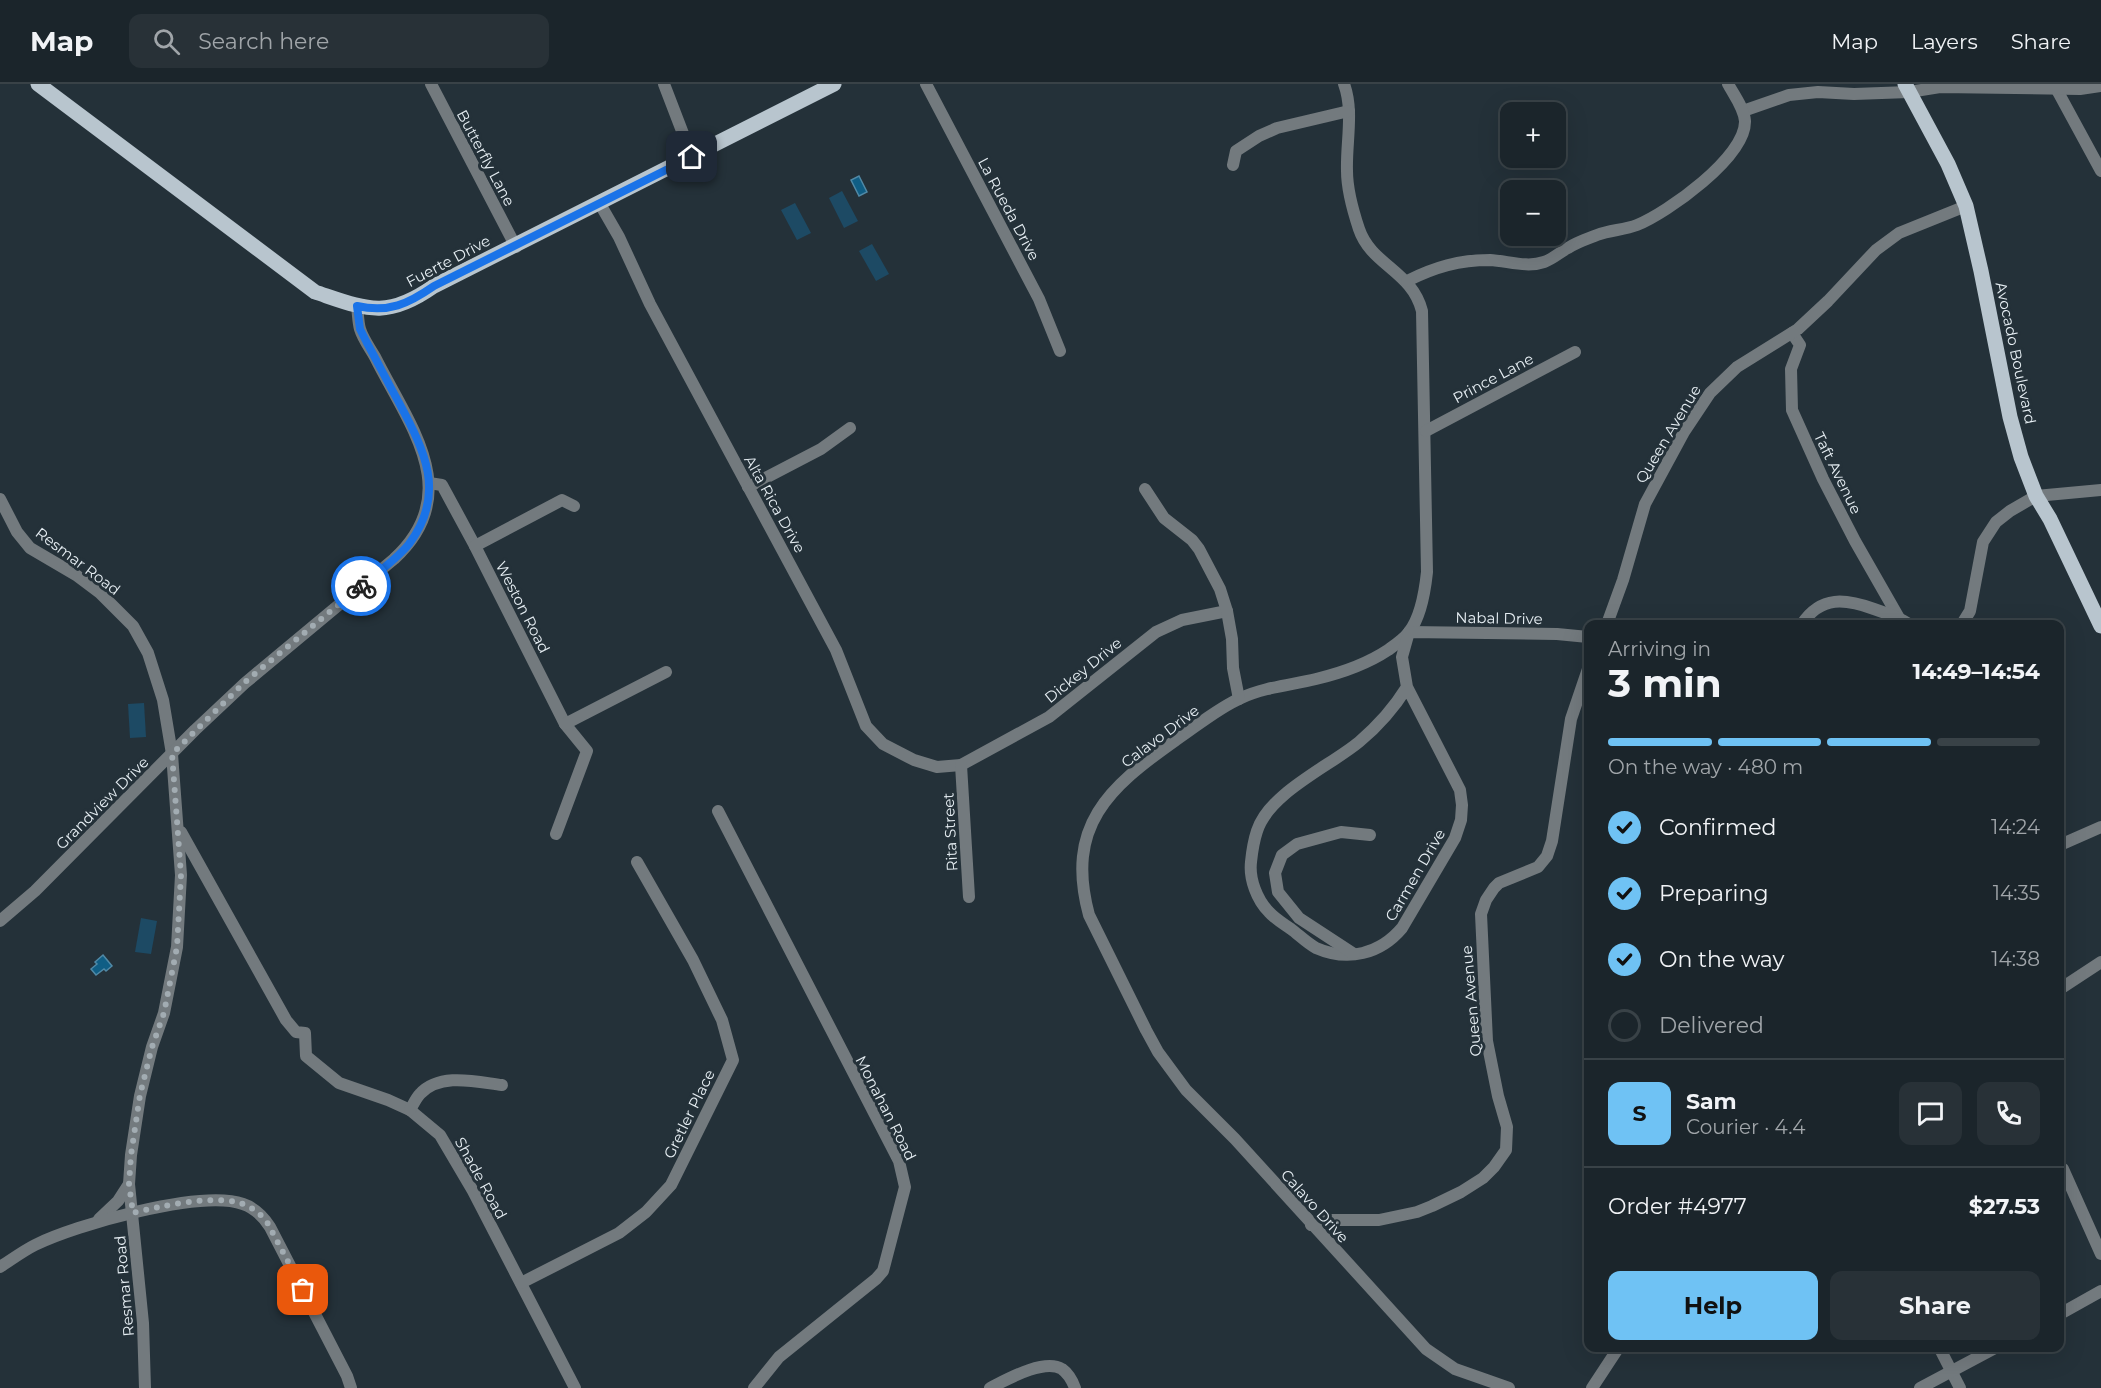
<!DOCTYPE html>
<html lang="en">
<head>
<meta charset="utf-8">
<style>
  body { margin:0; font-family:Montserrat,sans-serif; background:#283137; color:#f1f3f6; height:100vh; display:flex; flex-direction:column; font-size:22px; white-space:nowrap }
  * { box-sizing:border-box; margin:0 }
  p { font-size:20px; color:#a0a5a9 }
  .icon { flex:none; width:33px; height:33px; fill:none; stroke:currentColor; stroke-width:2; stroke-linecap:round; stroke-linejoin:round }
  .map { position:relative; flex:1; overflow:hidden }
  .side { position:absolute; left:1584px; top:536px; width:480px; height:732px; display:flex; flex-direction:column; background:#1b252b; border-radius:12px; box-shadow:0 6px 24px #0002,0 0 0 2px #394247 }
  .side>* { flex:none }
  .buttons { position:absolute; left:1500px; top:18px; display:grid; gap:12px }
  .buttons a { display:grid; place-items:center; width:66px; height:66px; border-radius:12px; background:#1b252b; box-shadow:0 6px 24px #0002,0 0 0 2px #394247; font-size:30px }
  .pin { position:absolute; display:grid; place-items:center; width:51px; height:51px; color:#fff; margin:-26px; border-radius:12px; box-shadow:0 3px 9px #0006 }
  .courier { position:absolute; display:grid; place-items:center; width:60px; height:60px; margin:-30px; border:4px solid #1a73e8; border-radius:50%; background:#fff; color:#222; box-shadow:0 2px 8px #0007 }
  .headline em { font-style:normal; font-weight:700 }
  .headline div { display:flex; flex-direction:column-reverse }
  .headline { display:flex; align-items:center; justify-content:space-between; height:102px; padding:0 24px }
  h1 { font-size:39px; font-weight:700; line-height:45px }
  .bar { display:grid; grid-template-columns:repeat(4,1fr); gap:9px 6px; align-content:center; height:72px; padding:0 24px }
  .bar i { height:8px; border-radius:4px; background:#394247 }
  .bar .selected { background:#6fc2f4 }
  .bar p { grid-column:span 4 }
  .line { display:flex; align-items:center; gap:15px; padding:0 24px; border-top:2px solid #394247 }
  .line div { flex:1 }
  .round { display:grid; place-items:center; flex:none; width:63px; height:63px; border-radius:12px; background:#283137 }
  ol { padding:0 24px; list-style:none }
  li { display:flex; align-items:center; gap:18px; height:66px }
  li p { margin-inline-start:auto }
  li .icon { padding:6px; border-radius:50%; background:#6fc2f4; color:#111; stroke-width:4 }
  li:last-child { color:#a0a5a9 }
  li i { width:33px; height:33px; border:3px solid #394247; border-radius:50% }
  .cta { display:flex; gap:12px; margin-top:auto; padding:12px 24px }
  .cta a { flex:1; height:69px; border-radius:12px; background:#6fc2f4; color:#111; font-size:24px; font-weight:700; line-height:69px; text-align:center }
  .cta a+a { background:#283137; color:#f1f3f6 }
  header { display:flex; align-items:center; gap:36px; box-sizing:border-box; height:84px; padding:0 30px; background:#1b252b; border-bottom:2px solid #394247 }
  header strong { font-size:28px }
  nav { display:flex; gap:33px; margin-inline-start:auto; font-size:21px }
  .search { width:420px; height:54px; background:#283137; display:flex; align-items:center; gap:15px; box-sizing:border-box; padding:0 21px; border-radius:12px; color:#a0a5a9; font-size:22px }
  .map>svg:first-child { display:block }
</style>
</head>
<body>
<header>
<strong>Map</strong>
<div class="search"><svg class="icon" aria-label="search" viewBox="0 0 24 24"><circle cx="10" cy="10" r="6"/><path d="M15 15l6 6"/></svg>Search here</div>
<nav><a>Map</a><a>Layers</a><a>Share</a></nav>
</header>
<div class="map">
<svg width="2101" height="1304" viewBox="0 0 2101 1304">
  <rect width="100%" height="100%" fill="#243139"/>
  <g fill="#1d4a64">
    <path d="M 842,107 L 858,137 L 844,144 L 829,114 Z"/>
    <path d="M 795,119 L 811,149 L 797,156 L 781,126 Z"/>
    <path d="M 872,160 L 889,190 L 876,197 L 859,167 Z"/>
    <path d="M 144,619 L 146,653 L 130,654 L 128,620 Z"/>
    <path d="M 141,834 L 157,837 L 151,870 L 135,868 Z"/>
  </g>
  <g fill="#105e85" stroke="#5089a6" stroke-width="1.5">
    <path d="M 859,92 L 867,108 L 859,112 L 851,96 Z"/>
    <path d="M 103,871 L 112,882 L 106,887 L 104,885 L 96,891 L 91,885 L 97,880 L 95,878 Z"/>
  </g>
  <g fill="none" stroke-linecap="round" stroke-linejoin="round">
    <g stroke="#737a7e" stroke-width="12">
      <path d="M 431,0 L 516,163"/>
      <path d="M 664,0 L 692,73"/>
      <path d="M 926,0 L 1039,215 L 1060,267"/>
      <path d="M 1344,0 C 1354,27 1346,58 1347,87 C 1347,106 1353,127 1359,145 C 1371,181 1412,187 1422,227 L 1427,488 C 1425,507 1421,533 1409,548 C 1404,555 1395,561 1388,566 C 1367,580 1341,589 1316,595 C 1291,601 1265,603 1241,614 C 1218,624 1197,642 1176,656 C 1108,704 1065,742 1089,831 L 1146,946 L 1158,968 L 1186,1006 L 1235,1055 L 1426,1265 L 1455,1285 L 1509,1304"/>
      <path d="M 2059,1 L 2057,6 L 2101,87"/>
      <path d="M 1743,27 L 1789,11 L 1818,8 L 1854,10 L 1909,8 L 1940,3 L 2080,5 L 2101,2"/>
      <path d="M 1233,81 L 1236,67 L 1259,52 L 1277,44 L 1349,27"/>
      <path d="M 600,120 L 619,153 L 650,220 L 836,566 L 866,642 L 883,660 L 914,676 L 937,683 L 961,681 L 1049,633 L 1156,548 L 1182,536 L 1227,527"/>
      <path d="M 1407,197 C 1435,183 1459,176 1490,176 C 1508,177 1527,184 1544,178 C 1553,175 1560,168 1568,164 C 1577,158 1587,155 1597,151 C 1610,146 1624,146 1637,141 C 1667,129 1746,73 1745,37 C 1744,24 1734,11 1728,0"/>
      <path d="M 1792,249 L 1800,261 L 1791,285 L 1792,326 L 1823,395 L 1855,457 L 1899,534"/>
      <path d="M 1426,347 L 1575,268"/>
      <path d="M 429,399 L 442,401 L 475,462 L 565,640 L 587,667 L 556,750"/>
      <path d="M 748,403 L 821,365 L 850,344"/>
      <path d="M 1145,405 L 1164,434 L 1192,456 L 1199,465 L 1220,505 L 1227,527 L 1232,555 L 1233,584 L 1239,615"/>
      <path d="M 0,415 L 17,448 L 30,464 L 76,491 L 100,509 L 133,542 L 148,569 L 163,616 L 172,670 L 181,791 L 177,863 L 164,929 L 152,963 L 140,1012 L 131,1071 L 129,1100 L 143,1239 L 145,1304"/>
      <path d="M 475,462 L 562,416 L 574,422"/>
      <path d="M 1607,540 L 1623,496 L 1645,420 L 1684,348 L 1710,309 L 1737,283 L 1798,245 L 1828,217 L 1876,166 L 1899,149 L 1966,122"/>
      <path d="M 1802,540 C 1821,511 1846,515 1874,525 C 1886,529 1898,533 1909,540"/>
      <path d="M 1962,540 L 1970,527 L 1983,458 L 1996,438 L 2010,427 L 2036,412 L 2101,406"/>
      <path d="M 1407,603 L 1460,706 L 1462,721 L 1461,736 L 1455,754 L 1402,844 C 1380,870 1348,878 1316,864 C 1307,859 1299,851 1291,845 C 1284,840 1275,835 1269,828 C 1257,816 1249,795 1251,778 C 1252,768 1254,756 1257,747 C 1269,709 1330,682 1359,658 C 1378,642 1394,624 1407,603 L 1402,573 L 1409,548 L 1557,550 L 1588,553"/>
      <path d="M 565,640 L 666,588"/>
      <path d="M 961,681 L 969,813"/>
      <path d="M 718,727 L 899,1077 L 905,1103 L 883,1187 L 876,1195 L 779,1273 L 754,1304"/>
      <path d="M 181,748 L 286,936 L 296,948 L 305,949 L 306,972 L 339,999 L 388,1016 L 410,1026 L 440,1051 L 473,1107 L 575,1304"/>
      <path d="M 2060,761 L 2101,743"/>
      <path d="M 0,837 L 35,807 L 195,646 L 245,599 L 394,475 C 466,409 409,341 375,273 C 370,264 363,255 360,245 C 358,238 358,229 357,222"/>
      <path d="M 1354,870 L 1299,834 L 1278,808 L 1275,789 L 1282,771 L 1297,760 L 1341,748 L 1370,751"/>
      <path d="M 2060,905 L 2101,878"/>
      <path d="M 410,1026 C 413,1021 416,1014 420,1010 C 440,988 477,998 502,1001"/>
      <path d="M 2060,1083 L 2063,1085 L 2101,1170"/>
      <path d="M 99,1135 L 118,1117 L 129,1100"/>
      <path d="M 1311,1141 L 1325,1136 L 1379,1136 L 1417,1128 L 1432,1122 L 1461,1108 L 1483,1094 L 1494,1083 L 1506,1066 L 1507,1043 L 1498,1012 L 1487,957 L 1481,830 L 1486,816 L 1494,804 L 1499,799 L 1538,783 L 1547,772 L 1552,757 L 1571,635 L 1588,585"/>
      <path d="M 0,1183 C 11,1176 23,1167 35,1161 C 75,1141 201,1105 243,1120 C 255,1124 263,1132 270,1143 L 347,1292 L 351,1304"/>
      <path d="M 521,1199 L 619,1149 L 646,1128 L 671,1101 L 733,976 L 722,936 L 693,876 L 637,778"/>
      <path d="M 2060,1230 L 2101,1207"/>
      <path d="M 1939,1263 L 1960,1304"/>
      <path d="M 990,1304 C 1006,1296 1044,1274 1062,1285 C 1069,1290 1072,1296 1075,1304"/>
      <path d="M 1592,1304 L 1619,1263"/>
      <path d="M 1920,1304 L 1997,1263"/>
    </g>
    <g stroke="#b8c5ce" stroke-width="15">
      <path d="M 38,0 L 315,208 C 366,225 386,236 434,202 L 834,0"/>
      <path d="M 1905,0 L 1948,80 L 1966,122 L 1981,187 L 2010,333 L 2021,373 L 2036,412 L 2050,435 L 2101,542"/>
    </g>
  </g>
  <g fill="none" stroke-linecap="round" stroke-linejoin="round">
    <path stroke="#a2acb2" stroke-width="6" stroke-dasharray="0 10.8" d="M 303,1206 L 267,1138 C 259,1128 248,1120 236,1118 C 207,1112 161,1122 133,1129 L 129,1100 L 131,1071 L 140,1011 L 152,963 L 164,929 L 177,863 L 181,791 L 172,670 L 245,598 L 361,502"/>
    <path stroke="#1a73e8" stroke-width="8" d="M 361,502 C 377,489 396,476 409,460 C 448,408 423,364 397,315 C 387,297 377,277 367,259 L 360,245 L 357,222 C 389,229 408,220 434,202 L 692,73"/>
  </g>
  <g text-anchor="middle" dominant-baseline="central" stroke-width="6" stroke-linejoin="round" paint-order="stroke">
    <g font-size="15" fill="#e6eef3" stroke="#243139">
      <text transform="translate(486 74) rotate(62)">Butterfly Lane</text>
      <text transform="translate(1009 125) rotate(62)">La Rueda Drive</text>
      <text transform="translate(448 177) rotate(-28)">Fuerte Drive</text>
      <text transform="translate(2016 269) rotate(78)">Avocado Boulevard</text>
      <text transform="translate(1493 294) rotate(-28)">Prince Lane</text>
      <text transform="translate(1668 350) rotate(-59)">Queen Avenue</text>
      <text transform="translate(1838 389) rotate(64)">Taft Avenue</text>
      <text transform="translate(775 420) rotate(61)">Alta Rica Drive</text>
      <text transform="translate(78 477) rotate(37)">Resmar Road</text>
      <text transform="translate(523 523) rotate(63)">Weston Road</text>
      <text transform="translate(1499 534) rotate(1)">Nabal Drive</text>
      <text transform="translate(1083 586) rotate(-39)">Dickey Drive</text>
      <text transform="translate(1160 652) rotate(-37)">Calavo Drive</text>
      <text transform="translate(102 719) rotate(-45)">Grandview Drive</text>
      <text transform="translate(950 748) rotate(-93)">Rita Street</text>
      <text transform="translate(1415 791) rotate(-60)">Carmen Drive</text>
      <text transform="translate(1471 917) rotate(-95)">Queen Avenue</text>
      <text transform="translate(886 1024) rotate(63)">Monahan Road</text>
      <text transform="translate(689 1030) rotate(-64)">Gretler Place</text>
      <text transform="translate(481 1094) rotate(61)">Shade Road</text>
      <text transform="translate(1315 1122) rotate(48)">Calavo Drive</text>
      <text transform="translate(124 1202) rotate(-95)">Resmar Road</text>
    </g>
  </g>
</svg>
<div class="buttons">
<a>+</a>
<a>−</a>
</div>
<div class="pin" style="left:303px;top:1206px;background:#ea580c"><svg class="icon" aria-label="bag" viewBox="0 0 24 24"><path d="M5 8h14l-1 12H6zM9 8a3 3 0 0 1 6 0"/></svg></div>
<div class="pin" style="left:692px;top:73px;background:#1f2937"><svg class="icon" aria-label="home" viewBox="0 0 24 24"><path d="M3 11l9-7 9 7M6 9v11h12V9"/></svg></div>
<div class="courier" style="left:361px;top:502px"><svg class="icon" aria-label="bike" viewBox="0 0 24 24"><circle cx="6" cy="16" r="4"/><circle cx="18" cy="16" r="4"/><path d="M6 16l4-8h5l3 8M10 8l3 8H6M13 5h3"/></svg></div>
<section class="side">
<div class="headline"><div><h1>3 min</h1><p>Arriving in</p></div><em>14:49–14:54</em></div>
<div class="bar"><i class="selected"></i><i class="selected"></i><i class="selected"></i><i></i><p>On the way · 480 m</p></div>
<ol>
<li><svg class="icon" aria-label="check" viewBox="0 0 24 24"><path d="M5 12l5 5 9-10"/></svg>Confirmed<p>14:24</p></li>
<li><svg class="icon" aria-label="check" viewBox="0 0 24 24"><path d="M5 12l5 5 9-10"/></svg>Preparing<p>14:35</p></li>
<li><svg class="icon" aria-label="check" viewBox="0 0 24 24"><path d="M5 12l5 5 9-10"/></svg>On the way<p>14:38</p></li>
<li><i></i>Delivered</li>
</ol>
<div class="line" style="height:108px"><b class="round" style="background:#6fc2f4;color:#111">S</b><div><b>Sam</b><p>Courier · 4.4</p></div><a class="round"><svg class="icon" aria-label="chat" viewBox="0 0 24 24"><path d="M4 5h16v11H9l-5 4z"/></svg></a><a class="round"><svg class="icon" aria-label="phone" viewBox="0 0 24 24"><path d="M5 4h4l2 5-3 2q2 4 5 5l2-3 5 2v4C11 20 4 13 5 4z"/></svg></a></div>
<div class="line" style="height:78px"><div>Order #4977</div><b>$27.53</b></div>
<div class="cta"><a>Help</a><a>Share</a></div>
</section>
</div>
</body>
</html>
